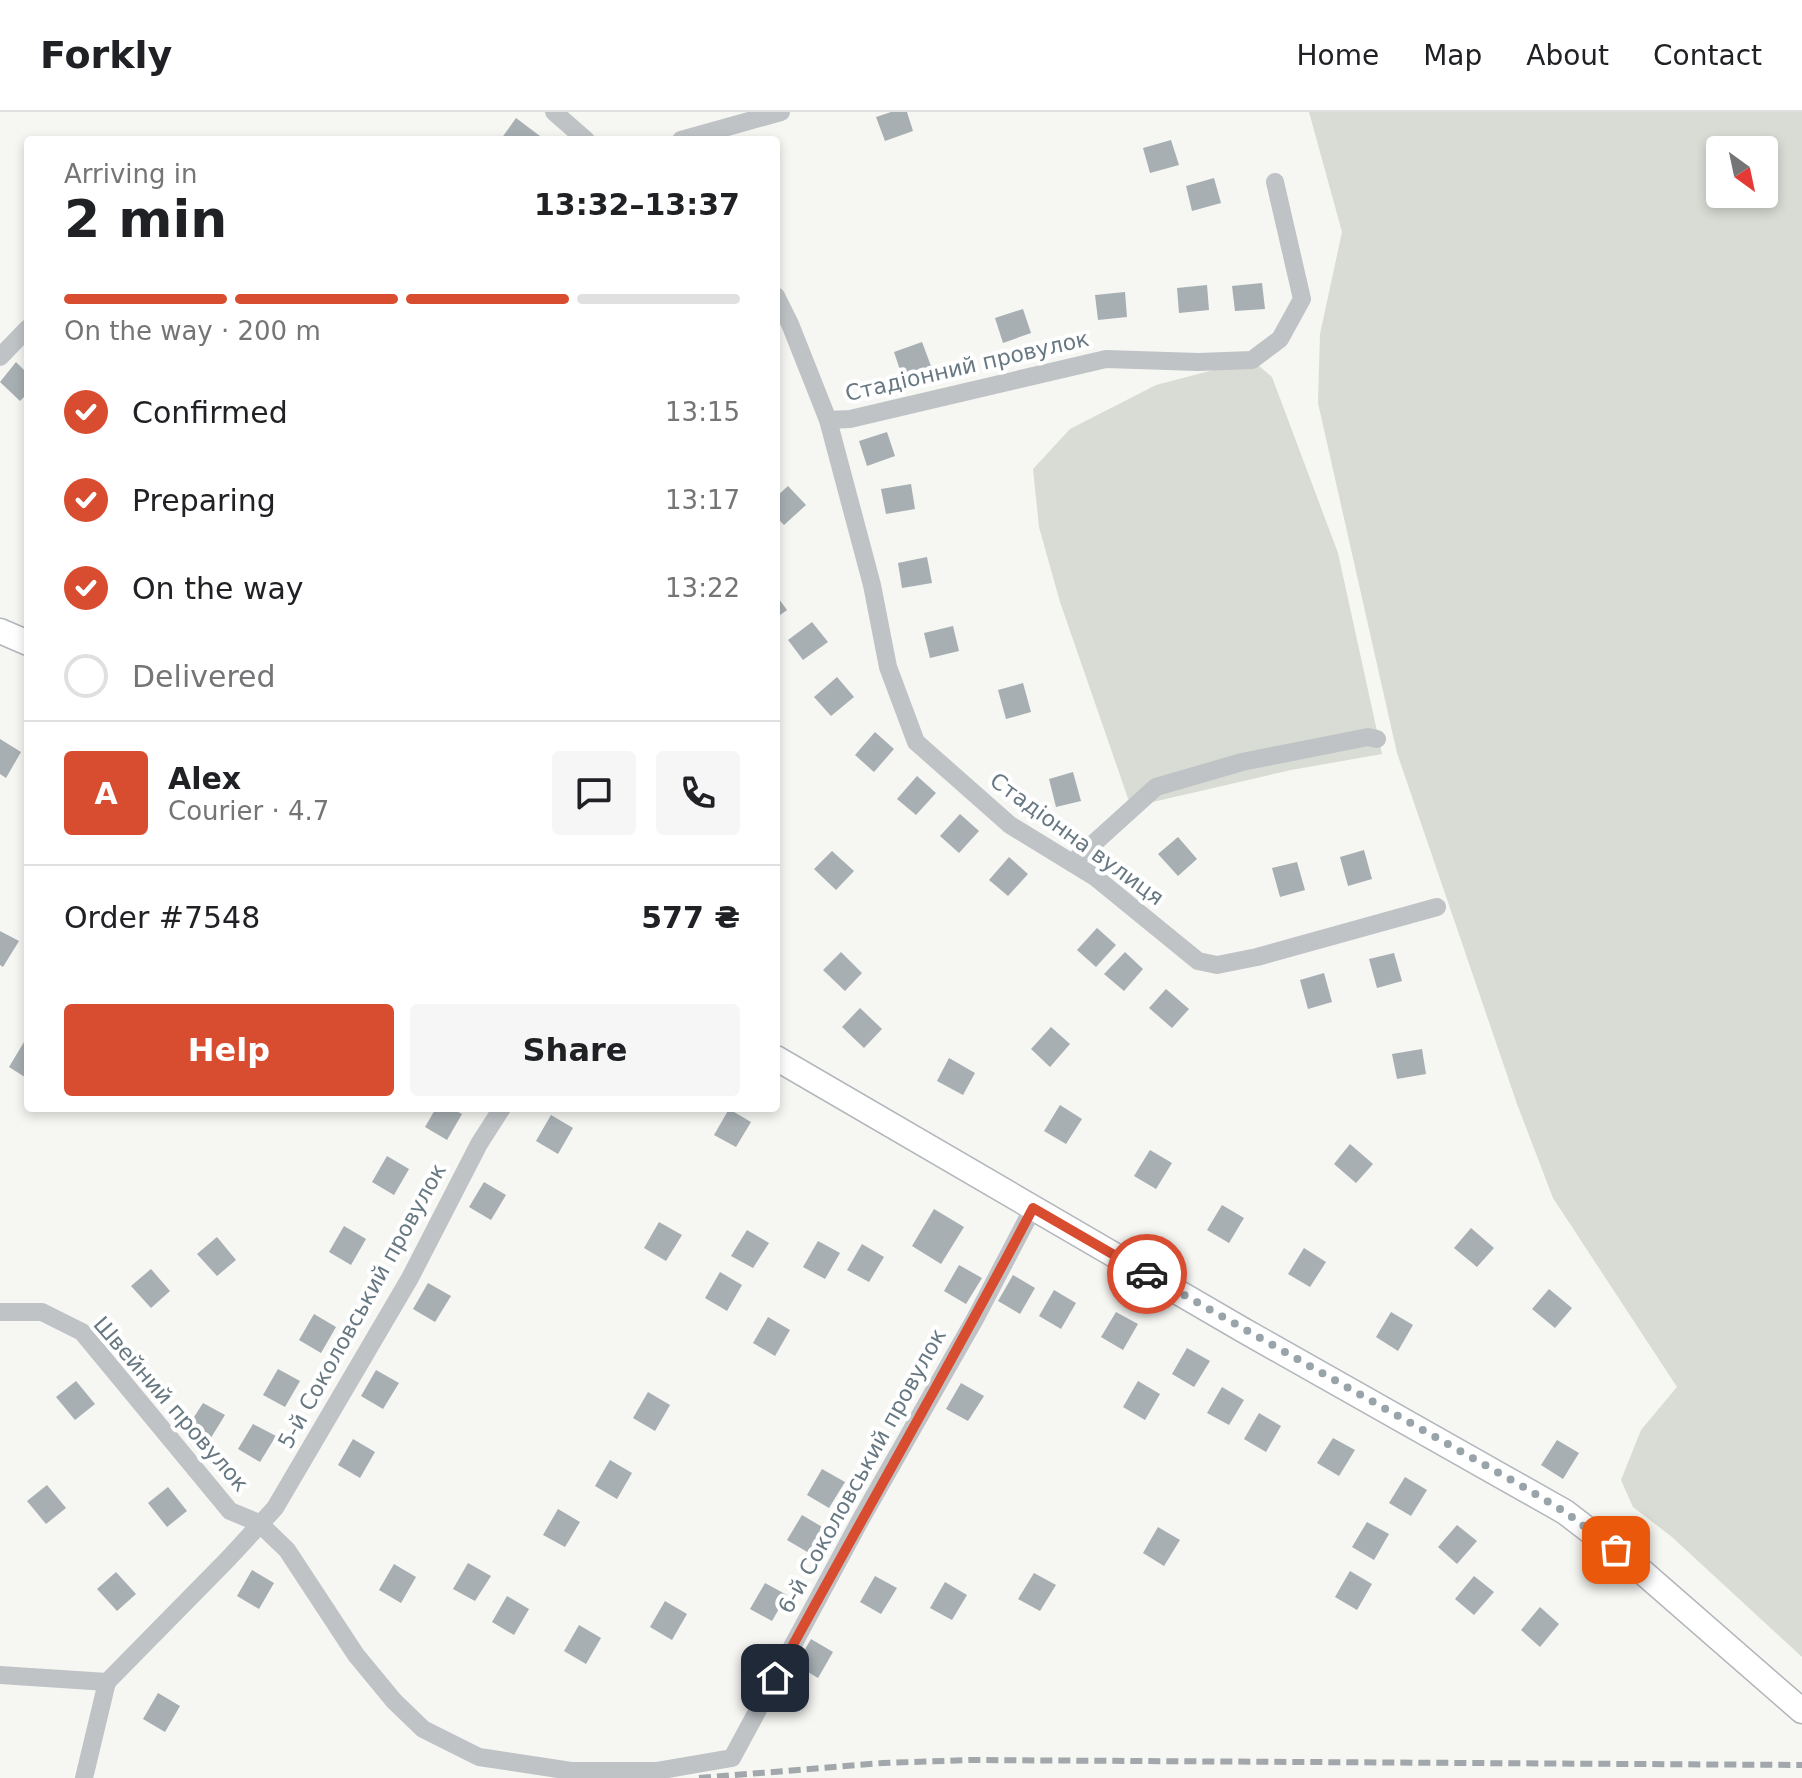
<!DOCTYPE html>
<html lang="en">
<head>
<meta charset="utf-8">
<style>
  body { margin:0; font-family:"DejaVu Sans",sans-serif; background:#f6f6f6; color:#202124; height:100vh; display:flex; flex-direction:column; font-size:30px; white-space:nowrap }
  * { box-sizing:border-box; margin:0 }
  p { font-size:26px; color:#757577 }
  .icon { flex:none; width:44px; height:44px; fill:none; stroke:currentColor; stroke-width:2; stroke-linecap:round; stroke-linejoin:round }
  .map { position:relative; flex:1; overflow:hidden }
  .drawer { position:absolute; left:24px; top:24px; width:756px; height:976px; display:flex; flex-direction:column; background:#fff; border-radius:8px; box-shadow:0 4px 12px #0003 }
  .drawer>* { flex:none }
  .needle { width:52px; rotate:147deg }
  .controls { position:absolute; left:1706px; top:24px; display:grid; gap:16px }
  .controls a { display:grid; place-items:center; width:72px; height:72px; border-radius:8px; background:#fff; box-shadow:0 4px 12px #0003; font-size:40px }
  .pin { position:absolute; display:grid; place-items:center; width:68px; height:68px; color:#fff; margin:-34px; border-radius:16px; box-shadow:0 4px 12px #0006 }
  .courier { position:absolute; display:grid; place-items:center; width:80px; height:80px; margin:-40px; border:6px solid #d84c30; border-radius:50%; background:#fff; color:#222; box-shadow:0 2px 10px #0007 }
  .head em { font-style:normal; font-weight:700 }
  .head div { display:flex; flex-direction:column-reverse }
  .head { display:flex; align-items:center; justify-content:space-between; height:136px; padding:0 40px }
  h1 { font-size:52px; font-weight:700; line-height:60px }
  .bar { display:grid; grid-template-columns:repeat(4,1fr); gap:12px 8px; align-content:center; height:96px; padding:0 40px }
  .bar i { height:10px; border-radius:6px; background:#e0e0e0 }
  .bar .active { background:#d84c30 }
  .bar p { grid-column:span 4 }
  .line { display:flex; align-items:center; gap:20px; padding:0 40px; border-top:2px solid #e0e0e0 }
  .line div { flex:1 }
  .round { display:grid; place-items:center; flex:none; width:84px; height:84px; border-radius:8px; background:#f6f6f6 }
  ol { padding:0 40px; list-style:none }
  li { display:flex; align-items:center; gap:24px; height:88px }
  li p { margin-inline-start:auto }
  li .icon { padding:8px; border-radius:50%; background:#d84c30; color:#fff; stroke-width:4 }
  li:last-child { color:#757577 }
  li i { width:44px; height:44px; border:4px solid #e0e0e0; border-radius:50% }
  .action { display:flex; gap:16px; margin-top:auto; padding:16px 40px }
  .action a { flex:1; height:92px; border-radius:8px; background:#d84c30; color:#fff; font-size:32px; font-weight:700; line-height:92px; text-align:center }
  .action a+a { background:#f6f6f6; color:#202124 }
  header { display:flex; align-items:center; gap:48px; box-sizing:border-box; height:112px; padding:0 40px; background:#fff; border-bottom:2px solid #e0e0e0 }
  header strong { font-size:38px }
  nav { display:flex; gap:44px; margin-inline-start:auto; font-size:28px }
  .map>svg:first-child { display:block }
</style>
</head>
<body>
<header>
<strong>Forkly</strong>
<nav><a>Home</a><a>Map</a><a>About</a><a>Contact</a></nav>
</header>
<div class="map">
<svg width="1802" height="1666" viewBox="0 0 1802 1666">
  <rect width="100%" height="100%" fill="#f6f6f3"/>
  <g fill="#d8dcd4" fill-rule="evenodd">
    <path d="M 1309,0 L 1802,0 L 1802,1545 L 1672,1425 L 1633,1395 L 1621,1368 L 1641,1318 L 1677,1275 L 1553,1086 L 1517,992 L 1397,641 L 1318,291 L 1320,222 L 1342,120 ZM 1720,38 L 1764,38 L 1764,82 L 1720,82 Z"/>
    <path d="M 1252,248 L 1272,265 L 1338,441 L 1382,642 L 1291,658 L 1131,695 L 1060,490 L 1039,415 L 1033,357 L 1070,317 L 1156,273 Z"/>
  </g>
  <g fill="#a7afb3">
    <path d="M 891,0 L 907,0 L 913,19 L 885,29 L 876,5 Z"/>
    <path d="M 516,6 L 540,24 L 537,28 L 501,27 Z"/>
    <path d="M 1171,28 L 1179,53 L 1150,61 L 1143,36 Z"/>
    <path d="M 1214,66 L 1221,91 L 1192,99 L 1186,74 Z"/>
    <path d="M 1262,171 L 1265,197 L 1235,199 L 1232,174 Z"/>
    <path d="M 1207,173 L 1209,198 L 1179,201 L 1177,176 Z"/>
    <path d="M 1125,180 L 1127,205 L 1098,208 L 1095,183 Z"/>
    <path d="M 1023,197 L 1031,221 L 1003,231 L 995,206 Z"/>
    <path d="M 922,230 L 931,254 L 902,264 L 894,240 Z"/>
    <path d="M 16,250 L 28,262 L 28,281 L 20,289 L 0,270 Z"/>
    <path d="M 887,320 L 895,344 L 867,354 L 859,329 Z"/>
    <path d="M 911,372 L 915,397 L 886,402 L 881,377 Z"/>
    <path d="M 788,374 L 806,393 L 784,413 L 776,405 L 776,385 Z"/>
    <path d="M 927,445 L 932,471 L 902,476 L 898,451 Z"/>
    <path d="M 776,483 L 787,498 L 776,506 Z"/>
    <path d="M 812,510 L 828,530 L 803,548 L 788,528 Z"/>
    <path d="M 953,514 L 959,539 L 930,546 L 924,521 Z"/>
    <path d="M 837,565 L 854,585 L 831,604 L 814,585 Z"/>
    <path d="M 1023,571 L 1031,600 L 1006,607 L 998,578 Z"/>
    <path d="M 875,620 L 894,637 L 874,660 L 855,643 Z"/>
    <path d="M 0,627 L 21,640 L 6,666 L 0,662 Z"/>
    <path d="M 1073,660 L 1081,689 L 1056,695 L 1049,667 Z"/>
    <path d="M 917,664 L 936,681 L 916,703 L 897,687 Z"/>
    <path d="M 960,702 L 979,719 L 959,741 L 940,724 Z"/>
    <path d="M 1178,725 L 1197,747 L 1178,764 L 1158,742 Z"/>
    <path d="M 1364,738 L 1372,767 L 1348,774 L 1340,745 Z"/>
    <path d="M 832,739 L 854,759 L 836,778 L 814,757 Z"/>
    <path d="M 1009,745 L 1028,762 L 1008,784 L 989,768 Z"/>
    <path d="M 1297,750 L 1305,778 L 1280,785 L 1272,756 Z"/>
    <path d="M 1097,816 L 1116,833 L 1096,855 L 1077,838 Z"/>
    <path d="M 0,819 L 19,829 L 3,855 L 0,853 Z"/>
    <path d="M 841,840 L 862,861 L 845,879 L 823,858 Z"/>
    <path d="M 1125,840 L 1143,857 L 1124,879 L 1104,862 Z"/>
    <path d="M 1394,841 L 1402,869 L 1377,876 L 1369,847 Z"/>
    <path d="M 1324,861 L 1332,890 L 1308,897 L 1300,868 Z"/>
    <path d="M 1166,877 L 1189,897 L 1172,916 L 1149,896 Z"/>
    <path d="M 860,896 L 882,917 L 864,936 L 842,915 Z"/>
    <path d="M 1051,915 L 1070,932 L 1050,955 L 1031,937 Z"/>
    <path d="M 24,930 L 28,932 L 28,967 L 9,955 Z"/>
    <path d="M 1422,937 L 1426,962 L 1397,967 L 1392,942 Z"/>
    <path d="M 949,946 L 975,961 L 963,983 L 937,969 Z"/>
    <path d="M 1060,993 L 1082,1007 L 1066,1032 L 1044,1019 Z"/>
    <path d="M 436,996 L 451,996 L 462,1002 L 447,1028 L 425,1015 Z"/>
    <path d="M 729,997 L 751,1010 L 736,1035 L 714,1023 Z"/>
    <path d="M 551,1003 L 573,1016 L 558,1042 L 536,1029 Z"/>
    <path d="M 1350,1032 L 1373,1052 L 1356,1071 L 1334,1052 Z"/>
    <path d="M 1150,1038 L 1172,1051 L 1156,1077 L 1134,1064 Z"/>
    <path d="M 387,1044 L 409,1057 L 394,1083 L 372,1070 Z"/>
    <path d="M 484,1070 L 506,1083 L 491,1108 L 469,1095 Z"/>
    <path d="M 1222,1093 L 1244,1106 L 1229,1131 L 1207,1118 Z"/>
    <path d="M 934,1097 L 964,1115 L 941,1152 L 912,1134 Z"/>
    <path d="M 659,1110 L 682,1123 L 666,1149 L 644,1136 Z"/>
    <path d="M 344,1114 L 366,1127 L 351,1153 L 329,1140 Z"/>
    <path d="M 1471,1116 L 1494,1136 L 1477,1155 L 1454,1136 Z"/>
    <path d="M 747,1118 L 769,1131 L 753,1156 L 731,1144 Z"/>
    <path d="M 217,1125 L 236,1148 L 217,1164 L 197,1142 Z"/>
    <path d="M 818,1129 L 840,1141 L 825,1167 L 803,1155 Z"/>
    <path d="M 862,1132 L 884,1145 L 869,1170 L 847,1158 Z"/>
    <path d="M 1304,1136 L 1326,1150 L 1310,1175 L 1288,1162 Z"/>
    <path d="M 959,1153 L 982,1166 L 966,1192 L 944,1179 Z"/>
    <path d="M 151,1157 L 170,1179 L 151,1196 L 131,1174 Z"/>
    <path d="M 720,1160 L 742,1173 L 727,1199 L 705,1186 Z"/>
    <path d="M 1013,1163 L 1035,1176 L 1020,1202 L 998,1189 Z"/>
    <path d="M 428,1171 L 451,1184 L 435,1210 L 413,1197 Z"/>
    <path d="M 1549,1177 L 1572,1196 L 1555,1216 L 1532,1197 Z"/>
    <path d="M 1054,1178 L 1076,1191 L 1061,1217 L 1039,1204 Z"/>
    <path d="M 1116,1200 L 1138,1212 L 1123,1238 L 1101,1225 Z"/>
    <path d="M 1391,1200 L 1413,1213 L 1398,1239 L 1376,1225 Z"/>
    <path d="M 314,1202 L 336,1215 L 321,1241 L 299,1228 Z"/>
    <path d="M 768,1205 L 790,1218 L 775,1244 L 753,1231 Z"/>
    <path d="M 1187,1236 L 1210,1249 L 1194,1275 L 1172,1262 Z"/>
    <path d="M 278,1257 L 300,1269 L 285,1295 L 263,1283 Z"/>
    <path d="M 376,1258 L 399,1271 L 383,1297 L 361,1284 Z"/>
    <path d="M 76,1269 L 95,1292 L 75,1308 L 56,1285 Z"/>
    <path d="M 1138,1269 L 1160,1282 L 1145,1308 L 1123,1295 Z"/>
    <path d="M 961,1271 L 984,1284 L 968,1309 L 946,1297 Z"/>
    <path d="M 1222,1275 L 1244,1288 L 1229,1313 L 1207,1301 Z"/>
    <path d="M 648,1280 L 670,1293 L 655,1319 L 633,1306 Z"/>
    <path d="M 203,1291 L 225,1303 L 209,1329 L 187,1316 Z"/>
    <path d="M 1259,1301 L 1281,1314 L 1266,1340 L 1244,1327 Z"/>
    <path d="M 253,1312 L 276,1324 L 260,1350 L 238,1337 Z"/>
    <path d="M 1333,1326 L 1355,1338 L 1339,1364 L 1317,1351 Z"/>
    <path d="M 353,1327 L 375,1340 L 360,1366 L 338,1353 Z"/>
    <path d="M 1557,1328 L 1579,1341 L 1563,1367 L 1541,1353 Z"/>
    <path d="M 610,1348 L 632,1361 L 617,1387 L 595,1374 Z"/>
    <path d="M 822,1357 L 845,1370 L 829,1396 L 807,1383 Z"/>
    <path d="M 1405,1365 L 1427,1378 L 1411,1404 L 1389,1391 Z"/>
    <path d="M 47,1373 L 66,1396 L 46,1412 L 27,1389 Z"/>
    <path d="M 168,1375 L 187,1399 L 167,1415 L 148,1391 Z"/>
    <path d="M 558,1397 L 580,1410 L 565,1435 L 543,1423 Z"/>
    <path d="M 802,1403 L 824,1416 L 809,1441 L 787,1428 Z"/>
    <path d="M 1367,1410 L 1389,1422 L 1374,1448 L 1352,1435 Z"/>
    <path d="M 1457,1413 L 1477,1429 L 1457,1452 L 1438,1435 Z"/>
    <path d="M 1158,1415 L 1180,1428 L 1164,1454 L 1143,1441 Z"/>
    <path d="M 468,1451 L 491,1464 L 475,1489 L 453,1477 Z"/>
    <path d="M 394,1452 L 416,1465 L 401,1491 L 379,1478 Z"/>
    <path d="M 252,1458 L 274,1471 L 259,1497 L 237,1484 Z"/>
    <path d="M 1350,1459 L 1372,1472 L 1357,1498 L 1335,1485 Z"/>
    <path d="M 116,1460 L 136,1482 L 117,1499 L 97,1477 Z"/>
    <path d="M 1034,1461 L 1056,1473 L 1040,1499 L 1018,1487 Z"/>
    <path d="M 875,1464 L 897,1476 L 881,1502 L 860,1490 Z"/>
    <path d="M 1474,1464 L 1494,1480 L 1474,1503 L 1455,1487 Z"/>
    <path d="M 945,1470 L 967,1483 L 952,1508 L 930,1496 Z"/>
    <path d="M 765,1471 L 787,1483 L 772,1509 L 750,1497 Z"/>
    <path d="M 507,1484 L 529,1497 L 514,1523 L 492,1510 Z"/>
    <path d="M 665,1489 L 687,1502 L 672,1528 L 650,1515 Z"/>
    <path d="M 1540,1495 L 1559,1512 L 1540,1535 L 1521,1518 Z"/>
    <path d="M 579,1513 L 601,1526 L 586,1552 L 564,1539 Z"/>
    <path d="M 811,1527 L 833,1540 L 818,1566 L 796,1553 Z"/>
    <path d="M 158,1581 L 180,1594 L 165,1620 L 143,1607 Z"/>
  </g>
  <g fill="none" stroke-linecap="round" stroke-linejoin="round">
    <g stroke="#b2b7bb" stroke-width="27">
      <g id="secondary">
        <path d="M 0,519 L 28,531"/>
        <path d="M 776,946 L 1243,1218 L 1565,1400 L 1638,1456 L 1802,1599"/>
      </g>
    </g>
    <g stroke="#bfc3c6" stroke-width="18">
      <path d="M 554,0 L 586,28"/>
      <path d="M 681,28 L 781,0"/>
      <path d="M 776,184 L 790,212 L 828,308 L 872,473 L 888,555 L 916,630 L 1010,713 L 1095,765 L 1198,849 L 1217,853 L 1257,845 L 1437,795"/>
      <path d="M 0,245 L 28,216"/>
      <path d="M 828,308 L 850,307 L 1106,247 L 1198,250 L 1252,248 L 1280,227 L 1302,187 L 1275,70"/>
      <path d="M 1072,751 L 1156,675 L 1242,650 L 1368,625 L 1377,627"/>
      <path d="M 0,1200 L 42,1200 L 82,1220 L 230,1399 L 259,1411 L 287,1438 L 356,1543 L 394,1589 L 423,1617 L 479,1645 L 571,1659 L 656,1659 L 732,1646 L 861,1407 L 975,1207 L 1033,1096"/>
      <path d="M 0,1563 L 107,1570 L 228,1447 L 275,1396 L 410,1166 L 479,1032 L 502,996"/>
      <path d="M 84,1666 L 107,1570"/>
    </g>
    <use href="#secondary" stroke="#fff" stroke-width="24"/>
    <path stroke="#a1a7ab" stroke-width="6" stroke-dasharray="12 6" stroke-linecap="butt" d="M 699,1666 L 883,1651 L 970,1648 L 1802,1653"/>
  </g>
  <g fill="none" stroke-linecap="round" stroke-linejoin="round">
    <path stroke="#99a4aa" stroke-width="8" stroke-dasharray="0 14.4" d="M 1147,1162 L 1522,1374 L 1565,1400 L 1616,1438"/>
    <path stroke="#d84c30" stroke-width="10" d="M 775,1566 C 860,1409 950,1254 1033,1096 L 1147,1162"/>
  </g>
  <g text-anchor="middle" dominant-baseline="central" stroke-width="8" stroke-linejoin="round" paint-order="stroke">
    <g font-size="22" fill="#677882" stroke="#fff">
      <text transform="translate(967 254) rotate(-13)">Стадіонний провулок</text>
      <text transform="translate(1077 727) rotate(36)">Стадіонна вулиця</text>
      <text transform="translate(362 1194) rotate(-61)">5-й Соколовський провулок</text>
      <text transform="translate(171 1292) rotate(49)">Швейний провулок</text>
      <text transform="translate(862 1359) rotate(-61)">6-й Соколовський провулок</text>
    </g>
  </g>
</svg>
<div class="controls">
<a><svg class="needle" viewBox="-14 -14 28 28"><path d="M0-13l5 13h-10z" fill="#e53935"/><path d="M0 13l5-13h-10z" fill="#757577"/></svg></a>
</div>
<div class="pin" style="left:1616px;top:1438px;background:#ea580c"><svg class="icon" aria-label="bag" viewBox="0 0 24 24"><path d="M5 8h14l-1 12H6zM9 8a3 3 0 0 1 6 0"/></svg></div>
<div class="pin" style="left:775px;top:1566px;background:#1f2937"><svg class="icon" aria-label="home" viewBox="0 0 24 24"><path d="M3 11l9-7 9 7M6 9v11h12V9"/></svg></div>
<div class="courier" style="left:1147px;top:1162px"><svg class="icon" aria-label="car" viewBox="0 0 24 24"><path d="M5 17H2v-5l4-1 3-4h7l3 4 3 1v5h-3M9 17h6M6 11h13"/><circle cx="7" cy="17" r="2"/><circle cx="17" cy="17" r="2"/></svg></div>
<section class="drawer">
<div class="head"><div><h1>2 min</h1><p>Arriving in</p></div><em>13:32–13:37</em></div>
<div class="bar"><i class="active"></i><i class="active"></i><i class="active"></i><i></i><p>On the way · 200 m</p></div>
<ol>
<li><svg class="icon" aria-label="check" viewBox="0 0 24 24"><path d="M5 12l5 5 9-10"/></svg>Confirmed<p>13:15</p></li>
<li><svg class="icon" aria-label="check" viewBox="0 0 24 24"><path d="M5 12l5 5 9-10"/></svg>Preparing<p>13:17</p></li>
<li><svg class="icon" aria-label="check" viewBox="0 0 24 24"><path d="M5 12l5 5 9-10"/></svg>On the way<p>13:22</p></li>
<li><i></i>Delivered</li>
</ol>
<div class="line" style="height:144px"><b class="round" style="background:#d84c30;color:#fff">A</b><div><b>Alex</b><p>Courier · 4.7</p></div><a class="round"><svg class="icon" aria-label="chat" viewBox="0 0 24 24"><path d="M4 5h16v11H9l-5 4z"/></svg></a><a class="round"><svg class="icon" aria-label="phone" viewBox="0 0 24 24"><path d="M5 4h4l2 5-3 2q2 4 5 5l2-3 5 2v4C11 20 4 13 5 4z"/></svg></a></div>
<div class="line" style="height:104px"><div>Order #7548</div><b>577 ₴</b></div>
<div class="action"><a>Help</a><a>Share</a></div>
</section>
</div>
</body>
</html>
